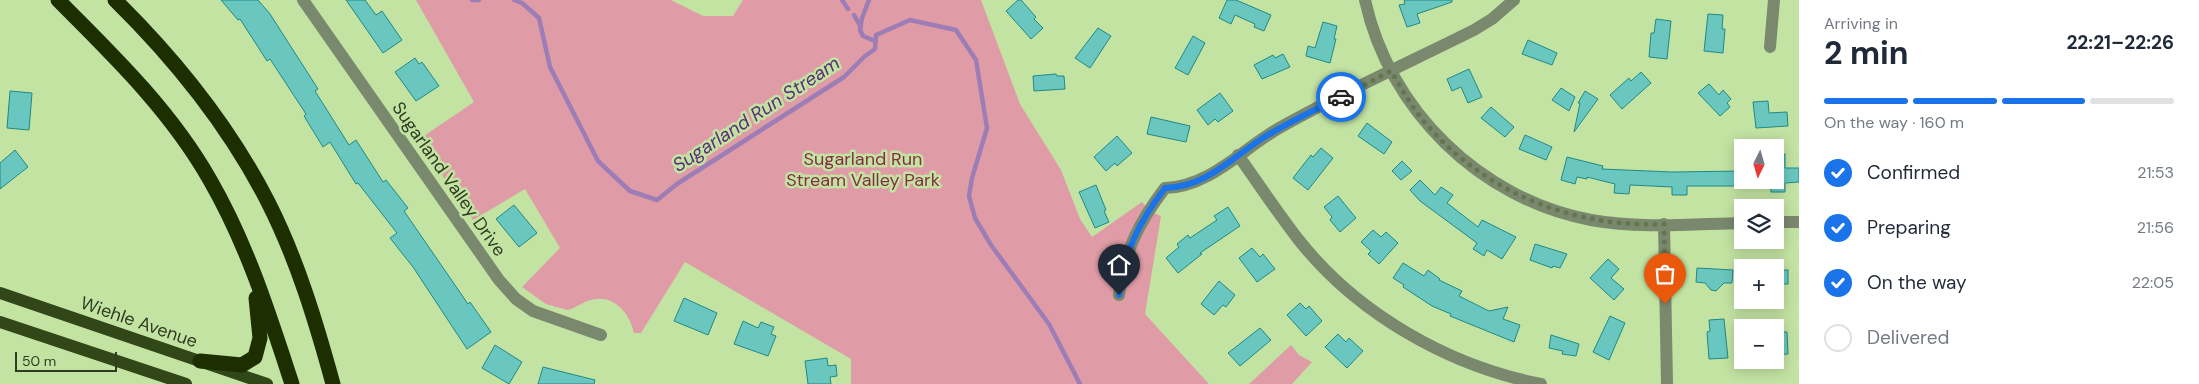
<!DOCTYPE html>
<html lang="en">
<head>
<meta charset="utf-8">
<style>
  body { margin:0; font-family:"DM Sans",sans-serif; background:#f6f6f7; color:#1f2937; height:100vh; display:flex; flex-direction:column; font-size:19px; white-space:nowrap }
  * { box-sizing:border-box; margin:0 }
  p { font-size:16px; color:#747a83 }
  .icon { flex:none; width:28px; height:28px; fill:none; stroke:currentColor; stroke-width:2; stroke-linecap:round; stroke-linejoin:round }
  .map { position:relative; flex:1; overflow:hidden }
  .details { display:flex; flex-direction:column; background:#fff; width:400px }
  .details>* { flex:none }
  .needle { width:32px; rotate:185deg }
  .tools { position:absolute; left:1734px; top:139px; display:grid; gap:10px }
  .tools a { display:grid; place-items:center; width:50px; height:50px; border-radius:0px; background:#fff; box-shadow:0 2px 12px #0003; font-size:25px }
  .scale { position:absolute; left:15px; bottom:12px; width:102px; box-sizing:border-box; padding-left:5px; border:2px solid #2f3c22; border-top:0; font-size:14px; line-height:18px; white-space:nowrap; color:#2f3c22; -webkit-text-stroke:4px #c3e3a3; paint-order:stroke }
  .pin { position:absolute; display:grid; place-items:center; width:42px; height:42px; color:#fff; margin:-51px -21px; border-radius:50% 50% 50% 0; rotate:-45deg; box-shadow:0 0 5px #0007 }
  .pin .icon { rotate:45deg }
  .courier { position:absolute; display:grid; place-items:center; width:50px; height:50px; margin:-25px; border:4px solid #1a73e8; border-radius:50%; background:#fff; color:#222; box-shadow:0 1px 6px #0007 }
  .overview em { font-style:normal; font-weight:700 }
  .overview div { display:flex; flex-direction:column-reverse }
  .overview { display:flex; align-items:center; justify-content:space-between; height:85px; padding:0 25px }
  h1 { font-size:32px; font-weight:700; line-height:38px }
  .bar { display:grid; grid-template-columns:repeat(4,1fr); gap:8px 5px; align-content:center; height:60px; padding:0 25px }
  .bar i { height:6px; border-radius:4px; background:#e0e1e3 }
  .bar .on { background:#1a73e8 }
  .bar p { grid-column:span 4 }
  ol { padding:0 25px; list-style:none }
  li { display:flex; align-items:center; gap:15px; height:55px }
  li p { margin-inline-start:auto }
  li .icon { padding:5px; border-radius:50%; background:#1a73e8; color:#fff; stroke-width:4 }
  li:last-child { color:#747a83 }
  li i { width:28px; height:28px; border:2px solid #e0e1e3; border-radius:50% }
  main { display:flex; flex:1; min-height:0 }
  .map>svg:first-child { display:block }
</style>
</head>
<body>
<main>
<div class="map">
<svg width="1799" height="384" viewBox="0 0 1799 384">
  <rect width="100%" height="100%" fill="#c3e3a3"/>
  <g fill="#df9ca6">
    <path d="M 416,0 L 671,0 L 703,16 L 733,16 L 743,0 L 981,0 L 1020,104 L 1061,170 L 1080,219 L 1092,237 L 1142,202 L 1150,211 L 1161,216 L 1145,314 L 1209,384 L 851,384 L 851,359 L 685,262 L 641,333 L 634,333 C 629,310 610,291 585,302 C 578,305 574,309 567,310 L 546,304 L 522,287 L 560,248 L 525,189 L 473,220 L 418,140 L 474,102 Z"/>
    <path d="M 1291,345 L 1299,355 L 1312,362 L 1292,384 L 1249,384 Z"/>
  </g>
  <g fill="none" stroke-linecap="round" stroke-linejoin="round">
    <g stroke="#9d7db6" stroke-width="4.5">
      <path d="M 472,0 L 479,0"/>
      <path d="M 514,0 L 522,3 L 539,18 L 550,67 L 598,161 L 630,191 L 657,200 L 677,184 L 844,77 L 865,56 L 875,49 L 876,35 L 910,20 L 956,30 L 976,60 L 987,128 L 972,178 L 969,196 L 975,218 L 991,245 L 1049,324 L 1080,384"/>
      <path d="M 842,0 L 848,9"/>
      <path d="M 869,0 L 862,18 L 860,30 L 863,36 L 875,41"/>
      <path d="M 854,15 L 861,27"/>
    </g>
  </g>
  <g fill="#69c7c0" stroke="#218984">
    <path d="M 221,0 L 258,0 L 270,14 L 318,89 L 315,91 L 349,145 L 356,140 L 383,182 L 386,180 L 408,208 L 404,211 L 468,304 L 470,302 L 491,332 L 467,349 L 413,267 L 390,238 L 397,233 L 358,183 L 356,184 L 330,142 L 323,147 L 304,116 L 306,114 L 270,59 L 267,61 L 240,19 L 238,20 Z"/>
    <path d="M 346,0 L 365,0 L 376,15 L 382,11 L 402,40 L 383,53 Z"/>
    <path d="M 1018,0 L 1021,0 L 1036,17 L 1034,19 L 1043,28 L 1031,39 L 1006,11 Z"/>
    <path d="M 1227,0 L 1236,0 L 1271,15 L 1264,31 L 1254,27 L 1255,24 L 1235,15 L 1231,24 L 1219,18 Z"/>
    <path d="M 1404,0 L 1452,0 L 1452,2 L 1417,14 L 1420,23 L 1407,27 L 1399,5 L 1405,4 Z"/>
    <path d="M 1708,14 L 1723,15 L 1722,29 L 1725,29 L 1723,53 L 1704,51 Z"/>
    <path d="M 1656,19 L 1671,21 L 1667,59 L 1649,57 L 1651,33 L 1654,33 Z"/>
    <path d="M 1323,22 L 1337,26 L 1334,39 L 1336,39 L 1330,63 L 1306,56 L 1308,46 L 1315,48 Z"/>
    <path d="M 1098,28 L 1111,36 L 1090,68 L 1075,58 Z"/>
    <path d="M 1193,36 L 1205,43 L 1188,75 L 1175,68 Z"/>
    <path d="M 1528,40 L 1557,53 L 1552,65 L 1522,54 Z"/>
    <path d="M 1283,54 L 1290,67 L 1262,79 L 1254,65 L 1273,55 L 1275,58 Z"/>
    <path d="M 415,58 L 419,64 L 422,62 L 439,86 L 416,101 L 395,72 Z"/>
    <path d="M 1469,69 L 1482,97 L 1468,103 L 1461,87 L 1452,91 L 1447,79 Z"/>
    <path d="M 1641,72 L 1651,83 L 1622,109 L 1610,95 L 1629,78 L 1631,81 Z"/>
    <path d="M 1056,74 L 1057,76 L 1064,76 L 1065,89 L 1034,91 L 1033,76 Z"/>
    <path d="M 1709,84 L 1719,95 L 1723,90 L 1731,99 L 1727,103 L 1730,107 L 1720,116 L 1698,93 Z"/>
    <path d="M 1561,88 L 1575,97 L 1569,111 L 1552,100 Z"/>
    <path d="M 10,91 L 32,93 L 29,130 L 7,128 Z"/>
    <path d="M 1585,91 L 1598,99 L 1574,132 L 1580,103 L 1578,103 Z"/>
    <path d="M 1220,93 L 1233,111 L 1218,122 L 1215,119 L 1208,125 L 1197,110 Z"/>
    <path d="M 1768,101 L 1769,113 L 1787,112 L 1788,126 L 1756,128 L 1753,102 Z"/>
    <path d="M 1491,107 L 1514,127 L 1505,137 L 1481,118 Z"/>
    <path d="M 1151,117 L 1190,126 L 1186,142 L 1147,134 Z"/>
    <path d="M 1367,123 L 1392,142 L 1384,154 L 1358,136 Z"/>
    <path d="M 1525,135 L 1552,147 L 1546,160 L 1519,149 Z"/>
    <path d="M 1117,136 L 1132,153 L 1117,166 L 1115,163 L 1106,171 L 1094,157 Z"/>
    <path d="M 1321,148 L 1333,158 L 1308,190 L 1293,178 L 1311,155 L 1313,157 Z"/>
    <path d="M 15,150 L 28,167 L 0,189 L 0,163 Z"/>
    <path d="M 1775,154 L 1785,154 L 1785,168 L 1799,168 L 1799,182 L 1785,183 L 1785,192 L 1771,192 L 1770,180 L 1775,180 Z"/>
    <path d="M 1567,157 L 1603,166 L 1602,169 L 1672,172 L 1742,171 L 1742,186 L 1687,186 L 1687,195 L 1672,195 L 1672,187 L 1630,185 L 1629,194 L 1614,193 L 1615,184 L 1587,177 L 1587,179 L 1577,177 L 1575,184 L 1561,180 Z"/>
    <path d="M 1402,161 L 1412,171 L 1401,180 L 1392,171 Z"/>
    <path d="M 1420,180 L 1435,195 L 1441,187 L 1453,195 L 1447,203 L 1478,227 L 1482,220 L 1516,237 L 1502,259 L 1487,250 L 1484,256 L 1473,249 L 1477,243 L 1420,201 L 1410,190 Z"/>
    <path d="M 1096,185 L 1106,210 L 1104,211 L 1109,222 L 1095,228 L 1079,192 Z"/>
    <path d="M 1338,196 L 1356,218 L 1340,232 L 1330,220 L 1332,217 L 1324,207 Z"/>
    <path d="M 514,205 L 537,233 L 519,247 L 496,219 Z"/>
    <path d="M 1228,207 L 1240,226 L 1200,253 L 1202,254 L 1178,273 L 1166,258 L 1179,247 L 1177,244 L 1188,235 L 1190,238 L 1217,220 L 1214,216 Z"/>
    <path d="M 1373,230 L 1381,237 L 1386,232 L 1398,243 L 1379,264 L 1368,254 L 1371,251 L 1361,242 Z"/>
    <path d="M 1535,244 L 1567,254 L 1560,268 L 1553,266 L 1552,268 L 1530,260 Z"/>
    <path d="M 1252,248 L 1260,257 L 1263,254 L 1275,269 L 1257,282 L 1239,258 Z"/>
    <path d="M 1608,259 L 1619,269 L 1611,278 L 1624,289 L 1614,300 L 1590,278 Z"/>
    <path d="M 1403,263 L 1424,276 L 1428,270 L 1440,279 L 1439,280 L 1462,291 L 1459,296 L 1489,311 L 1508,307 L 1503,319 L 1520,325 L 1514,342 L 1450,316 L 1451,314 L 1432,306 L 1403,287 L 1404,285 L 1393,278 Z"/>
    <path d="M 1697,268 L 1733,270 L 1732,283 L 1724,283 L 1716,291 L 1711,290 L 1705,283 L 1696,282 Z"/>
    <rect x="1775" y="270" width="13" height="14"/>
    <path d="M 1219,281 L 1235,295 L 1226,307 L 1223,305 L 1214,315 L 1201,304 Z"/>
    <path d="M 684,298 L 717,313 L 708,335 L 674,321 Z"/>
    <path d="M 1300,303 L 1306,309 L 1309,306 L 1322,321 L 1306,336 L 1287,315 Z"/>
    <path d="M 1610,316 L 1625,323 L 1609,360 L 1593,352 Z"/>
    <path d="M 1724,319 L 1728,358 L 1709,359 L 1707,332 L 1710,331 L 1709,320 Z"/>
    <path d="M 743,321 L 758,328 L 761,322 L 774,327 L 771,334 L 776,336 L 768,356 L 734,344 Z"/>
    <path d="M 1260,328 L 1271,340 L 1240,366 L 1228,353 Z"/>
    <path d="M 1775,332 L 1787,332 L 1788,354 L 1775,355 Z"/>
    <path d="M 1338,334 L 1346,342 L 1349,338 L 1363,351 L 1347,368 L 1325,347 Z"/>
    <path d="M 1551,335 L 1579,344 L 1576,356 L 1562,354 L 1563,351 L 1549,348 Z"/>
    <path d="M 495,345 L 522,362 L 509,384 L 482,368 Z"/>
    <path d="M 827,358 L 828,366 L 836,365 L 837,376 L 830,377 L 831,384 L 808,384 L 805,361 Z"/>
    <path d="M 543,367 L 595,380 L 594,384 L 538,384 Z"/>
  </g>
  <g fill="none" stroke-linecap="round" stroke-linejoin="round">
    <g stroke="#7a886e" stroke-width="12">
      <path d="M 303,0 L 499,280 L 516,299 L 533,311 L 601,335"/>
      <path d="M 1365,0 C 1389,110 1480,199 1591,220 C 1641,229 1693,224 1742,223"/>
      <path d="M 1770,47 L 1774,0"/>
      <path d="M 1238,155 C 1258,183 1277,212 1298,239 C 1357,314 1449,366 1541,384"/>
      <path d="M 1775,222 L 1799,222"/>
      <path d="M 1664,224 L 1667,384"/>
      <path d="M 1119,295 C 1124,252 1139,222 1165,188 C 1210,187 1243,148 1281,127 C 1343,92 1410,62 1474,30 L 1492,19 L 1514,0"/>
    </g>
    <g stroke="#324717" stroke-width="12">
      <path d="M 0,293 L 267,384"/>
      <path d="M 0,322 L 186,384"/>
    </g>
    <g stroke="#1d2f01" stroke-width="15">
      <path d="M 58,0 C 113,55 171,111 210,180 C 247,244 269,314 292,384"/>
      <path d="M 115,0 C 176,60 229,126 268,202 C 297,259 316,322 333,384"/>
      <path d="M 200,361 L 242,365 L 255,357 L 260,338 L 256,298"/>
    </g>
  </g>
  <g fill="none" stroke-linecap="round" stroke-linejoin="round">
    <path stroke="#63764f" stroke-width="5" stroke-dasharray="0 9" d="M 1341,97 L 1391,71 C 1401,88 1410,104 1422,119 C 1481,191 1571,228 1664,224 L 1665,304"/>
    <path stroke="#1a73e8" stroke-width="6" d="M 1119,295 C 1124,252 1139,222 1165,188 C 1207,187 1232,157 1266,136 C 1290,122 1316,109 1341,97"/>
  </g>
  <g text-anchor="middle" dominant-baseline="central" stroke-width="5" stroke-linejoin="round" paint-order="stroke">
    <g font-size="18" fill="#852e42" stroke="#c3e3a3">
      <text x="863" y="159">Sugarland Run<tspan x="863" dy="21">Stream Valley Park</tspan></text>
    </g>
    <g font-size="18" fill="#2f3c22" stroke="#c3e3a3">
      <text transform="translate(449 179) rotate(55)">Sugarland Valley Drive</text>
      <text transform="translate(139 322) rotate(19)">Wiehle Avenue</text>
    </g>
    <g font-size="19" font-style="italic" fill="#5a3076" stroke="#c3e3a3">
      <text transform="translate(756 114) rotate(-33)">Sugarland Run Stream</text>
    </g>
  </g>
</svg>
<div class="tools">
<a><svg class="needle" viewBox="-14 -14 28 28"><path d="M0-13l5 13h-10z" fill="#e53935"/><path d="M0 13l5-13h-10z" fill="#747a83"/></svg></a>
<a><svg class="icon" aria-label="layers" viewBox="0 0 24 24"><path d="M12 4l9 5-9 5-9-5zM3 14l9 5 9-5"/></svg></a>
<a>+</a>
<a>−</a>
</div>
<div class="scale">50 m</div>
<div class="pin" style="left:1665px;top:304px;background:#ea580c"><svg class="icon" aria-label="bag" viewBox="0 0 24 24"><path d="M5 8h14l-1 12H6zM9 8a3 3 0 0 1 6 0"/></svg></div>
<div class="pin" style="left:1119px;top:295px;background:#1f2937"><svg class="icon" aria-label="home" viewBox="0 0 24 24"><path d="M3 11l9-7 9 7M6 9v11h12V9"/></svg></div>
<div class="courier" style="left:1341px;top:97px"><svg class="icon" aria-label="car" viewBox="0 0 24 24"><path d="M5 17H2v-5l4-1 3-4h7l3 4 3 1v5h-3M9 17h6M6 11h13"/><circle cx="7" cy="17" r="2"/><circle cx="17" cy="17" r="2"/></svg></div>
</div>
<section class="details">
<div class="overview"><div><h1>2 min</h1><p>Arriving in</p></div><em>22:21–22:26</em></div>
<div class="bar"><i class="on"></i><i class="on"></i><i class="on"></i><i></i><p>On the way · 160 m</p></div>
<ol>
<li><svg class="icon" aria-label="check" viewBox="0 0 24 24"><path d="M5 12l5 5 9-10"/></svg>Confirmed<p>21:53</p></li>
<li><svg class="icon" aria-label="check" viewBox="0 0 24 24"><path d="M5 12l5 5 9-10"/></svg>Preparing<p>21:56</p></li>
<li><svg class="icon" aria-label="check" viewBox="0 0 24 24"><path d="M5 12l5 5 9-10"/></svg>On the way<p>22:05</p></li>
<li><i></i>Delivered</li>
</ol>
</section>
</main>
</body>
</html>
